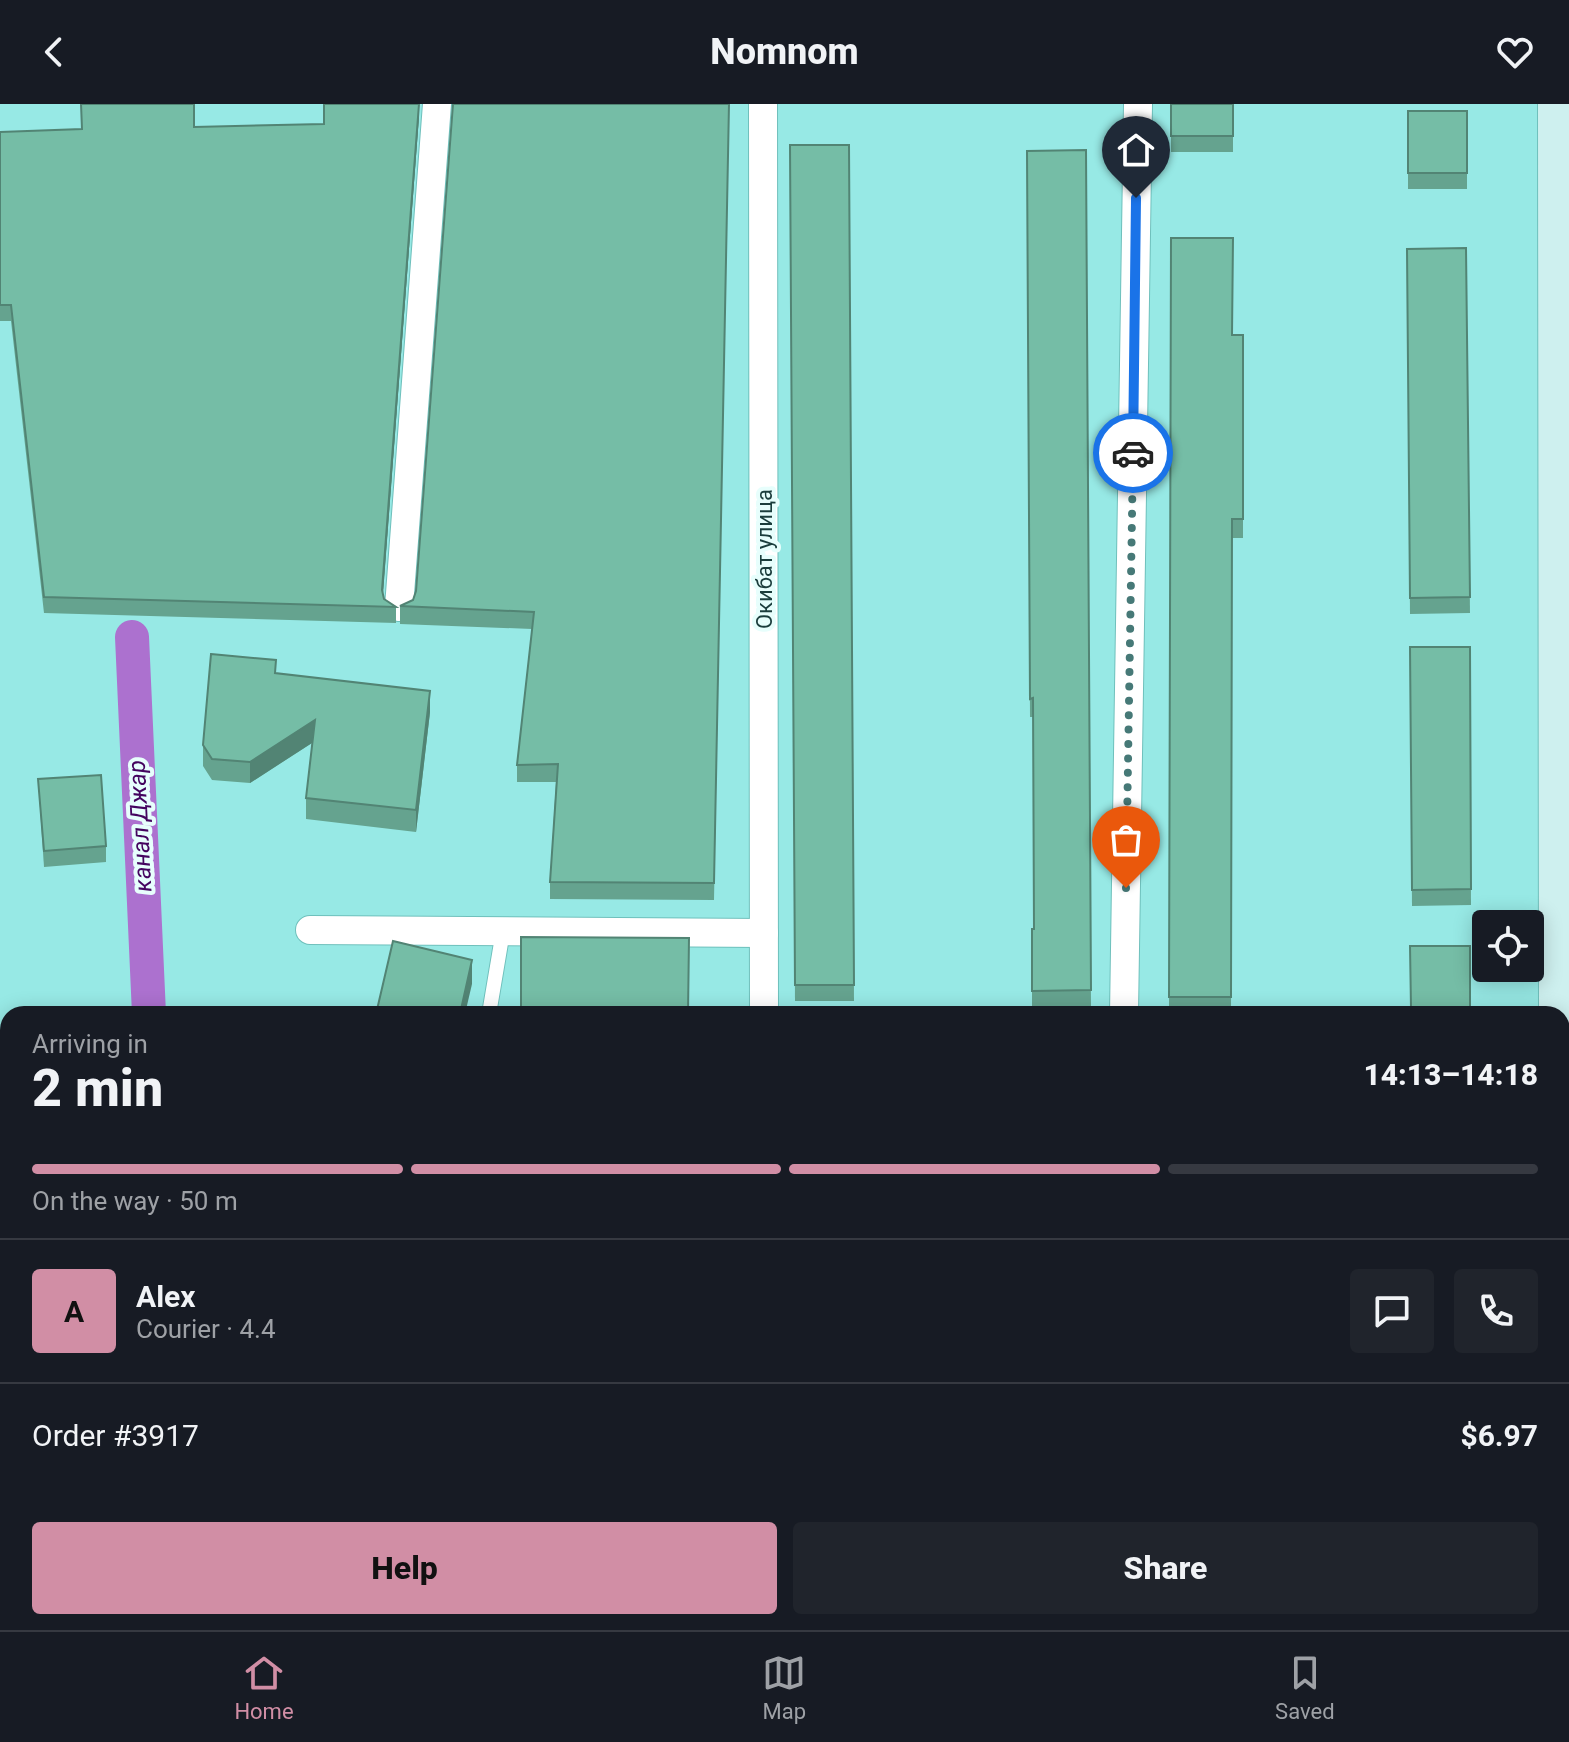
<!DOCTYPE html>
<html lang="en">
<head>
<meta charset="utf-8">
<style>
  body { margin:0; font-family:Roboto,sans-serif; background:#20242c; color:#f1f3f6; height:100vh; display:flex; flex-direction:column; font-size:30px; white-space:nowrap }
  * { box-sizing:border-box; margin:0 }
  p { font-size:26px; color:#9ea1a6 }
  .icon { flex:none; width:44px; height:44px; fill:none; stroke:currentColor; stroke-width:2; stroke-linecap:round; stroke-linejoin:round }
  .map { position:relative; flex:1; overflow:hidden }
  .sheet { position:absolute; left:0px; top:902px; width:1570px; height:624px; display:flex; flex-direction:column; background:#171b24; border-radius:24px 24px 0 0; box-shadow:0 4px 20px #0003 }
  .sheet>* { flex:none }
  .buttons { position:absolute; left:1472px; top:806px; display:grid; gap:16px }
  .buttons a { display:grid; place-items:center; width:72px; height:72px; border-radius:8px; background:#171b24; box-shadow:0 4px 20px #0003; font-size:40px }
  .pin { position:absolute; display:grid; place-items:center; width:68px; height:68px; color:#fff; margin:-82px -34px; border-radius:50% 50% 50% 0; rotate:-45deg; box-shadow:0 0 8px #0007 }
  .pin .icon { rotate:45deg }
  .courier { position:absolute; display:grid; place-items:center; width:80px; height:80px; margin:-40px; border:6px solid #1a73e8; border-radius:50%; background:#fff; color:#222; box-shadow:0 2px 10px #0007 }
  .headline em { font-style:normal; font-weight:800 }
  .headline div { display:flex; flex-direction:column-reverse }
  .headline { display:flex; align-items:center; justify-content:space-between; height:136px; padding:0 32px }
  h1 { font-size:52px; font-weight:800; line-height:60px }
  .bar { display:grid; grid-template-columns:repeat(4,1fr); gap:12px 8px; align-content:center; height:96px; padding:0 32px }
  .bar i { height:10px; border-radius:6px; background:#363941 }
  .bar .current { background:#d18ea5 }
  .bar p { grid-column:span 4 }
  .line { display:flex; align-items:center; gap:20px; padding:0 32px; border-top:2px solid #363941 }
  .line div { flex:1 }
  .round { display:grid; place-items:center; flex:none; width:84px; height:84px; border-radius:8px; background:#20242c }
  .action { display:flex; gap:16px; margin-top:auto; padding:16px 32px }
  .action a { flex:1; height:92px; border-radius:8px; background:#d18ea5; color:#111; font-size:32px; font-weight:800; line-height:92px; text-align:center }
  .action a+a { background:#20242c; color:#f1f3f6 }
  header { display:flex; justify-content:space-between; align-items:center; height:104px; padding:0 32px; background:#171b24; font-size:36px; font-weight:800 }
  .menu { display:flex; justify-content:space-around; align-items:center; height:112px; border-top:2px solid #363941; background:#171b24; font-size:22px; color:#9ea1a6 }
  .menu a { display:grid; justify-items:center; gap:4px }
  .menu .current { color:#d18ea5 }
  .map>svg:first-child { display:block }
</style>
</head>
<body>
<header><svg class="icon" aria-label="back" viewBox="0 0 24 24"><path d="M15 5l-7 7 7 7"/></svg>Nomnom<svg class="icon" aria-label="heart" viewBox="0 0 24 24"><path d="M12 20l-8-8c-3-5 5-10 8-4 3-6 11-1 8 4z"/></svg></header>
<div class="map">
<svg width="1569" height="1526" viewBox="0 0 1569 1526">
  <rect width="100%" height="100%" fill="#97e9e5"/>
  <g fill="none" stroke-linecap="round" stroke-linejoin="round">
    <path stroke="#ac71cf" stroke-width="34" d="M 132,533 L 149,910"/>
    <g stroke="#6fc0bc" stroke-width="16">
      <path id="service" d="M 489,910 L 503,827"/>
    </g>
    <g stroke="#6fc0bc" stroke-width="30">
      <g id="minor">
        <path d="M 763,0 L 764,910"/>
        <path d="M 399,503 L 437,0"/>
        <path d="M 310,826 L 764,829"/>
        <path d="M 1124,910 L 1138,0"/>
        <path d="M 1124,1518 L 1124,1526"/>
        <path d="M 762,1526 L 762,1518"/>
      </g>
    </g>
    <g stroke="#6fc0bc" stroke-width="42">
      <g id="secondary">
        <path d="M 1558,0 L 1559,910"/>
        <path d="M 1562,1304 L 1569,1304"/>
        <path d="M 1559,1518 L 1559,1526"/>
      </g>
    </g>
    <use href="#service" stroke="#fff" stroke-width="14"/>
    <use href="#minor" stroke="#fff" stroke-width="28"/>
    <use href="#secondary" stroke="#cef0ef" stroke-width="40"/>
  </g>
  <g fill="#65a38f">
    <path d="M 729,0 L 714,796 L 550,795 L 550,778 L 556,678 L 517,678 L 517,661 L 532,525 L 400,520 L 400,502 L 413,496 L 416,487 Z"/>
    <rect x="1171" y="0" width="62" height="48"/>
    <rect x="1408" y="7" width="59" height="78"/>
    <path d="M 419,12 L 383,490 L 384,495 L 396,503 L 396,519 L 44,509 L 11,217 L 0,217 L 0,28 L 324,20 Z"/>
    <path d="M 790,41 L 849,41 L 854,897 L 795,897 Z"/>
    <path d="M 1086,46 L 1091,905 L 1032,905 L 1032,825 L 1034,825 L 1033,613 L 1030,613 L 1027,47 Z"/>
    <path d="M 1171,134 L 1243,250 L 1243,434 L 1232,434 L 1231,910 L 1169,910 Z"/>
    <path d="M 1466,144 L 1470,509 L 1410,510 L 1407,145 Z"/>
    <path d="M 1410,543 L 1470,543 L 1471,801 L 1412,802 Z"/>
    <path d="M 276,569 L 430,608 L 416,728 L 306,715 L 306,694 L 312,639 L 250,679 L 212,676 L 203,662 L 203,641 Z"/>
    <path d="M 38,675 L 106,742 L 106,758 L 44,763 Z"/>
    <path d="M 1410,842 L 1470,842 L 1470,910 L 1411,910 Z"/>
  </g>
  <g fill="#528474">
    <path d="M 419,0 L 419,12 L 382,502 L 382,486 Z"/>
    <path d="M 430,587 L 430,608 L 416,728 L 416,706 Z"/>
    <path d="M 315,616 L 315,637 L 250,679 L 250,658 Z"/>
    <path d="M 472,856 L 472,880 L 465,910 L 460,910 Z"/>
  </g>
  <g fill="#75bda6" stroke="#528474" stroke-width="2">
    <path d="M 81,0 L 194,0 L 194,23 L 324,20 L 324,0 L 419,0 L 382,486 L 384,495 L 396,503 L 44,493 L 11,201 L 0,201 L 0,28 L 82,25 Z"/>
    <path d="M 453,0 L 729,0 L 714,779 L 550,778 L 558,660 L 517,661 L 534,508 L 400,502 L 413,496 L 416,487 Z"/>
    <rect x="1171" y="0" width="62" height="32"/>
    <rect x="1408" y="7" width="59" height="62"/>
    <path d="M 790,41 L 849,41 L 854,881 L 795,881 Z"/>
    <path d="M 1086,46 L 1091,886 L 1032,887 L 1032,825 L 1034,825 L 1033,594 L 1030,595 L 1027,47 Z"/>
    <path d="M 1171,134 L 1233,134 L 1232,231 L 1243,231 L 1243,415 L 1232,415 L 1231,893 L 1169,893 Z"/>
    <path d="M 1466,144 L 1470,493 L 1410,494 L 1407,145 Z"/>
    <path d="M 1410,543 L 1470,543 L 1471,785 L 1412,786 Z"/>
    <path d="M 211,550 L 276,556 L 275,569 L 430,587 L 416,706 L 306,694 L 315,616 L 250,658 L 212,655 L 203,641 Z"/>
    <path d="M 101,671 L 106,742 L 44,747 L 38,675 Z"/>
    <path d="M 521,833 L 689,834 L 688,910 L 521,910 Z"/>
    <path d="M 393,837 L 472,856 L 460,910 L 376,910 Z"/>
    <path d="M 1410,842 L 1470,842 L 1470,904 L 1411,904 Z"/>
    <rect x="466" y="1518" width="223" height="8"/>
    <path d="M 789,1518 L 848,1518 L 849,1526 L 789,1526 Z"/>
    <path d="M 1025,1518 L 1084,1518 L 1085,1526 L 1025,1526 Z"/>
    <path d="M 1161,1518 L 1218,1518 L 1218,1526 L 1162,1526 Z"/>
    <rect x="1395" y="1518" width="57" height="8"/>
  </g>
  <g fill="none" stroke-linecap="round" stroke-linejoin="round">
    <path stroke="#467977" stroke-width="8" stroke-dasharray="0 14.4" d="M 1126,784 L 1133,349"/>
    <path stroke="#1a73e8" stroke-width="10" d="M 1133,349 L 1136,94"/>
  </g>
  <g text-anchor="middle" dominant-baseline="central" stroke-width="8" stroke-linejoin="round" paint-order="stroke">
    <g font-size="22" fill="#1b3d3c" stroke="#e7fefc">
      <text transform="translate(764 455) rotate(-90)">Окибат улица</text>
    </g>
    <g font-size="24" font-style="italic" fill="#44045f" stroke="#e7fefc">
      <text transform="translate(140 722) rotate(-93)">канал Джар</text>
    </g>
  </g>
</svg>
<div class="buttons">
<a><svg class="icon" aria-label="locate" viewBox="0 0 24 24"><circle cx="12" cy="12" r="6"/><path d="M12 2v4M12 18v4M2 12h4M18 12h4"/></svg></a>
</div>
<div class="pin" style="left:1126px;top:784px;background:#ea580c"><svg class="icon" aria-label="bag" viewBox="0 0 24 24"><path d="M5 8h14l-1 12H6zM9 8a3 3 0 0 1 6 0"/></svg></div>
<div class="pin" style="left:1136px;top:94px;background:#1f2937"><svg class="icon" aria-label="home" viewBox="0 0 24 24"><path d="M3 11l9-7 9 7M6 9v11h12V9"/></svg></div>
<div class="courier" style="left:1133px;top:349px"><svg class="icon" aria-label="car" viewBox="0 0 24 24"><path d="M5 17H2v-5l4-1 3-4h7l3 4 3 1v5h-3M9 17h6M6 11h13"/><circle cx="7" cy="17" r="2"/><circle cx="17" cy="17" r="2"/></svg></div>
<section class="sheet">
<div class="headline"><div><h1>2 min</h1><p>Arriving in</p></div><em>14:13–14:18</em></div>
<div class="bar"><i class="current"></i><i class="current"></i><i class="current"></i><i></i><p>On the way · 50 m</p></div>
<div class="line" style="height:144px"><b class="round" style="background:#d18ea5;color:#111">A</b><div><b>Alex</b><p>Courier · 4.4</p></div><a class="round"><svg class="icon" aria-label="chat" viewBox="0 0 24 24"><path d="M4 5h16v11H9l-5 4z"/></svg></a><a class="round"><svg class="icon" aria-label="phone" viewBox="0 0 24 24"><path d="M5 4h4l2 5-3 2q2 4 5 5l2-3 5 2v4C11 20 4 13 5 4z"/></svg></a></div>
<div class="line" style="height:104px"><div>Order #3917</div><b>$6.97</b></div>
<div class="action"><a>Help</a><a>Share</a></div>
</section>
</div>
<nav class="menu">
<a class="current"><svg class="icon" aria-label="home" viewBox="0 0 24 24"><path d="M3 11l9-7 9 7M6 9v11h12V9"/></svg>Home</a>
<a><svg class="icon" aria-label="map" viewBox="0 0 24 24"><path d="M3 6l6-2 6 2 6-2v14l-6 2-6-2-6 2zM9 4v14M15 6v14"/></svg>Map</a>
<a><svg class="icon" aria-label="saved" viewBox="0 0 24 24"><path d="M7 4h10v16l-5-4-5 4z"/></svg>Saved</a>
</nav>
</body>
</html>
